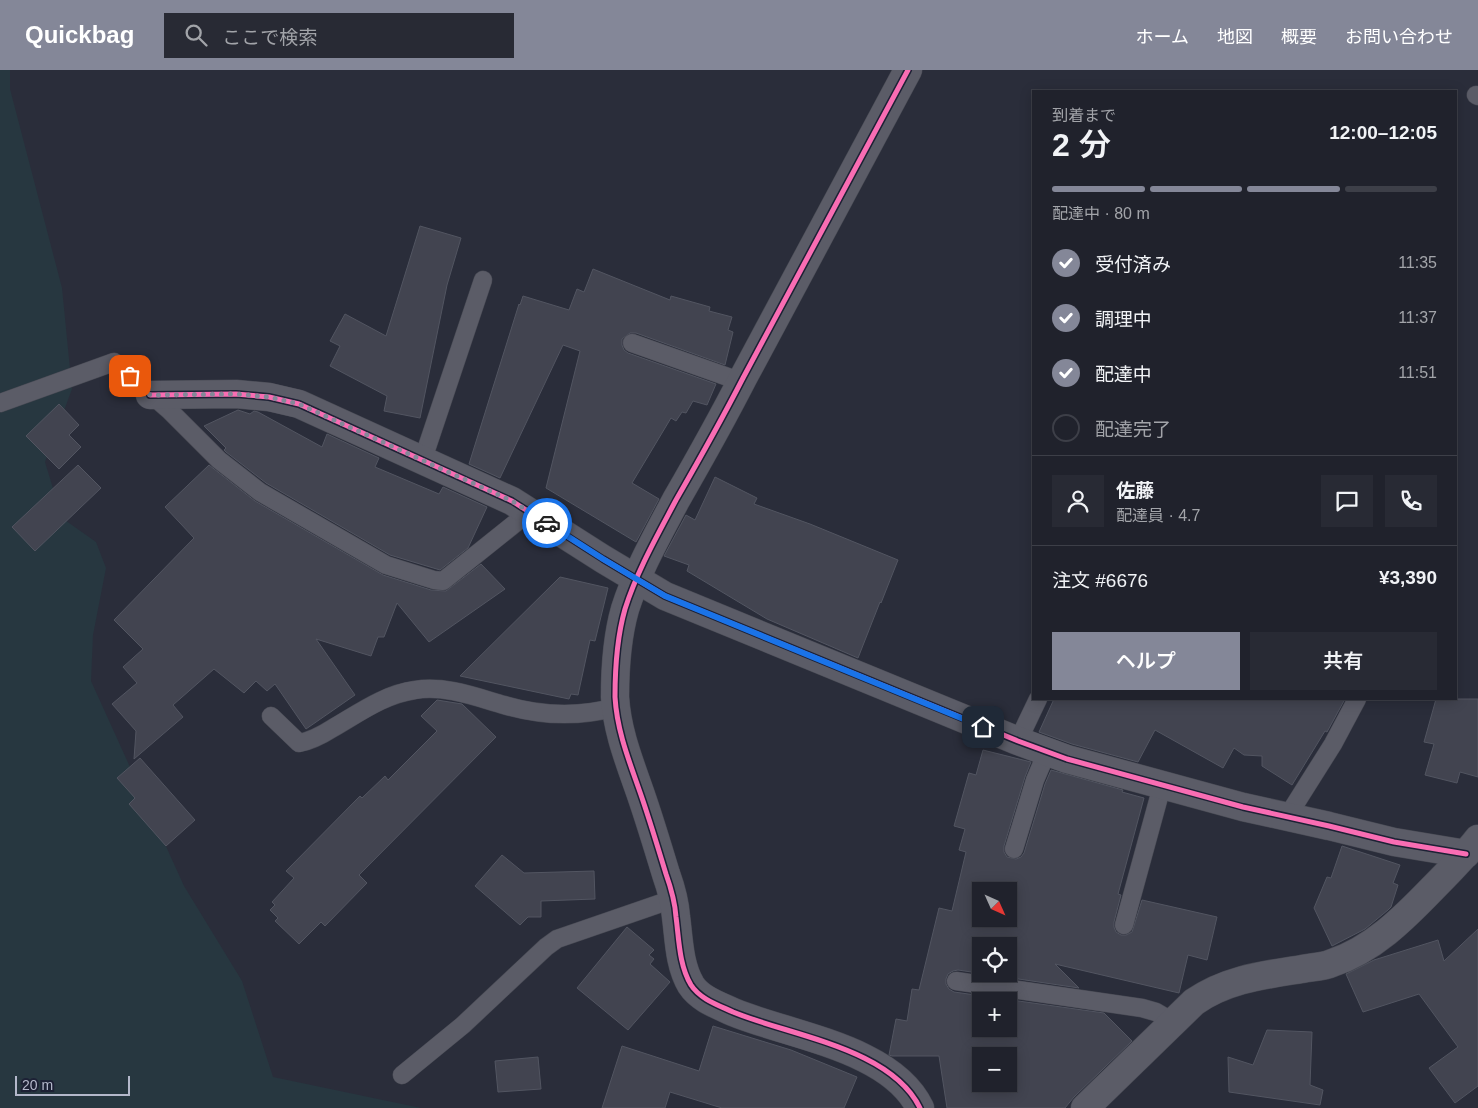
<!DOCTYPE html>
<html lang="ja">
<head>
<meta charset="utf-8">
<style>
  body { margin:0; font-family:Helvetica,"Noto Sans JP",sans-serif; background:#282a34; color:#f1f3f6; height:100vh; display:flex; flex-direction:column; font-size:19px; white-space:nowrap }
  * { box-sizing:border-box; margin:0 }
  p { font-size:16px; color:#a2a4a9 }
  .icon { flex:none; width:28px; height:28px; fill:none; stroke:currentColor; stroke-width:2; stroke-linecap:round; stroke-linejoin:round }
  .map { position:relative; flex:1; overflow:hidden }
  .panel { position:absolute; left:1032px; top:20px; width:425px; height:610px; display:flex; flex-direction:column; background:#20222c; border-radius:0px; box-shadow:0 2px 12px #0003,0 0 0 1px #3d3f48 }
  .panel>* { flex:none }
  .needle { width:32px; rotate:135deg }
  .fabs { position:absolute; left:972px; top:812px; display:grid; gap:10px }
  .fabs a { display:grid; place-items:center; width:45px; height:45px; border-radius:0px; background:#20222c; box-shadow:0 2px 12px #0003,0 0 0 1px #3d3f48; font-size:25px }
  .scale { position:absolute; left:15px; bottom:12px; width:115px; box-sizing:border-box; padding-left:5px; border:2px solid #b4b8cb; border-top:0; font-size:14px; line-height:18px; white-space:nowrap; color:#b4b8cb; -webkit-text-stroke:4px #1d2135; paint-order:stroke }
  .pin { position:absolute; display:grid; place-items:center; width:42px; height:42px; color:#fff; margin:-21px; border-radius:10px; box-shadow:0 2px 8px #0006 }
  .courier { position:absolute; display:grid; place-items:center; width:50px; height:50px; margin:-25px; border:4px solid #1a73e8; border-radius:50%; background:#fff; color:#222; box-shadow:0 1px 6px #0007 }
  .head em { font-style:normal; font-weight:600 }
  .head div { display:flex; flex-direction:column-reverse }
  .head { display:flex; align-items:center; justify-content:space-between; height:85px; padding:0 20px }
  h1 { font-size:32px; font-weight:600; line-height:38px }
  .bar { display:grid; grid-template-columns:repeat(4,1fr); gap:8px 5px; align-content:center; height:60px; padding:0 20px }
  .bar i { height:6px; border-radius:4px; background:#3d3f48 }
  .bar .on { background:#848798 }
  .bar p { grid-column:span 4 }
  .line { display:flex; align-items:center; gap:12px; padding:0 20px; border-top:1px solid #3d3f48 }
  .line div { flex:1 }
  .round { display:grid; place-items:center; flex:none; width:52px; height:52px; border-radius:0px; background:#282a34 }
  ol { padding:0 20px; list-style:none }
  li { display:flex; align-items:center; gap:15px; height:55px }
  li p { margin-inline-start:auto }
  li .icon { padding:5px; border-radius:50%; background:#848798; color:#fff; stroke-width:4 }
  li:last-child { color:#a2a4a9 }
  li i { width:28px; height:28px; border:2px solid #3d3f48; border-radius:50% }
  .primary-button { display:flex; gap:10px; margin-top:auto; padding:10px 20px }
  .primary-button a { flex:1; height:58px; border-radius:0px; background:#848798; color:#fff; font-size:20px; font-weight:600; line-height:58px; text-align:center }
  .primary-button a+a { background:#282a34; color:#f1f3f6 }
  header { display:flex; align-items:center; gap:30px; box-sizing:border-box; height:70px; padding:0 25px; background:#848798; color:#fff }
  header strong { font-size:24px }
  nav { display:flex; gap:28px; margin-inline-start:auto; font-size:18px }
  .search { width:350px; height:45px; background:#282a34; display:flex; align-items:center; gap:12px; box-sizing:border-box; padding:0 18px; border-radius:0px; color:#a2a4a9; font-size:19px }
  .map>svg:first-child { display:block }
</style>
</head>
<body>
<header>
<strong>Quickbag</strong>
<div class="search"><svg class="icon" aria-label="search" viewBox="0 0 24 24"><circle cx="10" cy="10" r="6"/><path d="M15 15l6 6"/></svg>ここで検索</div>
<nav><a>ホーム</a><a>地図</a><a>概要</a><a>お問い合わせ</a></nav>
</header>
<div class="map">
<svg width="1478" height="1038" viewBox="0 0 1478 1038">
  <rect width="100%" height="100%" fill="#2a2d3a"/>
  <path fill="#273740" d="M 0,0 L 10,0 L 10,19 L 62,218 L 72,319 L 45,392 L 62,448 L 96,472 L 106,498 L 93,565 L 91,611 L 184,816 L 242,911 L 273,1007 L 421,1038 L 0,1038 Z"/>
  <g fill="#424450" stroke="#525561" fill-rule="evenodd">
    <path d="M 420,156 L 461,168 L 447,215 L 420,348 L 384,341 L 387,326 L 330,296 L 340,276 L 330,271 L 345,244 L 386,266 Z"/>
    <path d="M 593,199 L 670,230 L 671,226 L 710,237 L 709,241 L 732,247 L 728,260 L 733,262 L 725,295 L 636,263 L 630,263 L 622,269 L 622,275 L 624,280 L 628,283 L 716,314 L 707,335 L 693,331 L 686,343 L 682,342 L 676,351 L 671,348 L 632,413 L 659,429 L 636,472 L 546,418 L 580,281 L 563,275 L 500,408 L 469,394 L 519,234 L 520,235 L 523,226 L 569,240 L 577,219 L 584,222 Z"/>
    <path d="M 59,334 L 79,355 L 69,365 L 81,377 L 59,399 L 26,366 Z"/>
    <path d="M 238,340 L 250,344 L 254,341 L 258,342 L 322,377 L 327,364 L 379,388 L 375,397 L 439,424 L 443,417 L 487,437 L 468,478 L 440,500 L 390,485 L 266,413 L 226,382 L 224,380 L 226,378 L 204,356 Z"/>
    <path d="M 78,395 L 101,418 L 35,481 L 12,457 Z"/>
    <path d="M 209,395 L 255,431 L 383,505 L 431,520 L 446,521 L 481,494 L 505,519 L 429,572 L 397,533 L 384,567 L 378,567 L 371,586 L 316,569 L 355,625 L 306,659 L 275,614 L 267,621 L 256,611 L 244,623 L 214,599 L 173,635 L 183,647 L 134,689 L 136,661 L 112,634 L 137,613 L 123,597 L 143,579 L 114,550 L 194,468 L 165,437 Z"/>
    <path d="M 715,407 L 757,428 L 754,434 L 810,454 L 898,490 L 881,533 L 880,532 L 858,588 L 767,549 L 687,501 L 689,495 L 664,486 L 686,445 L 695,450 Z"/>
    <path d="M 560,507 L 608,518 L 595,571 L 590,570 L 578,625 L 571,624 L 569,629 L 460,606 Z"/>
    <path d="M 1054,629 L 1345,629 L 1327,662 L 1325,661 L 1292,715 L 1262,696 L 1262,686 L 1244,685 L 1234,678 L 1223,698 L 1155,660 L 1138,692 L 1072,674 L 1039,662 Z"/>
    <path d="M 1436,629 L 1478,629 L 1478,707 L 1460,702 L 1457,713 L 1425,705 L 1434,674 L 1424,672 Z"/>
    <path d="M 437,630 L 462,634 L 496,667 L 359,805 L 367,813 L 325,856 L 321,852 L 299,874 L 275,851 L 278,848 L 270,840 L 275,835 L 272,832 L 294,808 L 286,801 L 360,726 L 362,728 L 385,706 L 388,710 L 437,661 L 421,646 Z"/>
    <path d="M 983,680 L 1031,692 L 1025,707 L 1004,776 L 1004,782 L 1007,787 L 1016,789 L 1021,787 L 1024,783 L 1045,714 L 1051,700 L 1123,720 L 1122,722 L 1144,728 L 1118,824 L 1121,825 L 1114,852 L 1114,857 L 1116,862 L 1121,865 L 1126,865 L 1132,862 L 1142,830 L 1217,847 L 1207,890 L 1188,885 L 1179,923 L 1055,894 L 1079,918 L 958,900 L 953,901 L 948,904 L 946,909 L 946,914 L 949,919 L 954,922 L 1104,943 L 1132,971 L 1074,1027 L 1065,1038 L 947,1038 L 939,986 L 892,986 L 889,985 L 896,949 L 907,951 L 912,919 L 919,920 L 939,838 L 952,841 L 966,782 L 959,780 L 965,759 L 954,756 L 969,703 L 976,705 ZM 981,821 L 1009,821 L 1009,849 L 981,849 ZM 981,876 L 1009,876 L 1009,904 L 981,904 ZM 981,931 L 1009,931 L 1009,959 L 981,959 ZM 981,986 L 1009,986 L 1009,1014 L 981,1014 Z"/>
    <path d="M 140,688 L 195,750 L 166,776 L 129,734 L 135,728 L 117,708 Z"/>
    <path d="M 1342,776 L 1400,795 L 1393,813 L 1398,815 L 1391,837 L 1388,840 L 1365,859 L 1332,876 L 1314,838 L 1327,807 L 1331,808 Z"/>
    <path d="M 502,785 L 524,803 L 594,801 L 595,829 L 541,831 L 541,847 L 528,847 L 520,855 L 475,816 Z"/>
    <path d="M 627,857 L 654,880 L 649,885 L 654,889 L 650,894 L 670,912 L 628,960 L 577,918 Z"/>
    <path d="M 1478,859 L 1478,1016 L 1455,1033 L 1429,998 L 1458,977 L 1419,924 L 1363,942 L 1346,904 L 1374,890 L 1438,870 L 1444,891 Z"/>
    <path d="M 713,956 L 791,980 L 857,1007 L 844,1038 L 722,1038 L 670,1022 L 665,1038 L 602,1038 L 622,976 L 699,1001 Z"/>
    <path d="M 1267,960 L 1312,962 L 1310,1015 L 1323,1020 L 1320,1035 L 1229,1022 L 1228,987 L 1253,995 Z"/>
    <path d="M 538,987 L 541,1019 L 498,1022 L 495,991 Z"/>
  </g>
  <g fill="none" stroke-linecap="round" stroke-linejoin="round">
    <g stroke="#474953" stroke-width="19">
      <g id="lane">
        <path d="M 1476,25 L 1478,26"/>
        <path d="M 632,273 L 742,312"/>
        <path d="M 0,333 L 114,292 L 169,340 L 219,390 L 260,422 L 386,495 L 434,510 L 443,511 L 518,451 L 533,444"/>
        <path d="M 421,389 L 427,377 L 483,210"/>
        <path d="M 271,646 L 299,673 C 311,671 322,665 333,658 C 359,643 385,624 415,620 C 445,615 476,627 504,635 C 541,646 580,647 616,637"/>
        <path d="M 1018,671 L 1038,629"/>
        <path d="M 1287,747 L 1333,674 L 1357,629"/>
        <path d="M 1014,779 L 1035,710 L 1047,682"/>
        <path d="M 1124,855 L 1162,716"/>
        <path d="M 956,911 L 1142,938 L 1156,942 L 1173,952"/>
        <path d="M 402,1005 L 463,955 L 546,877 L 557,869 L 673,829"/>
      </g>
    </g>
    <g stroke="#474953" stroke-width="29">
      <g id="street">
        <path d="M 908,0 C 853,103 798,205 743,308 C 722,349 699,390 676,430 C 657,466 637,501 625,539 C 617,567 615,599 615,627 C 617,662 630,693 641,725 C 650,751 658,778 666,804 C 671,818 675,832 676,847 C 679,869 679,895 691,915 C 700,929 718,935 733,942 C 791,966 891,978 920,1038"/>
        <path d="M 150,325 L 236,324 L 269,327 L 299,334 L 512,431 L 603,489 L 665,526 L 1018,671 L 1067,689 L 1243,737 L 1329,756 L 1394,772 L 1466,784"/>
        <path d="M 1085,1038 L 1194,932 C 1227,909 1264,905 1302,899 C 1312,897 1323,897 1332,893 C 1372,880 1403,849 1432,819 C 1448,803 1464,787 1478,769"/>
      </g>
    </g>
    <use href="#lane" stroke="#5b5c67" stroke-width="18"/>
    <use href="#street" stroke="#5b5c67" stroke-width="28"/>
    <g stroke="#1d2135" stroke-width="8">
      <g id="cycleway">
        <path d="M 908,0 C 853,103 798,205 743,308 C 722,349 699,390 676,430 C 657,466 637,501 625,539 C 617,567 615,599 615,627 C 617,662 630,693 641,725 C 650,751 658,778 666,804 C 671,818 675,832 676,847 C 679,869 679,895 691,915 C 700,929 718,935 733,942 C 791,966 891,978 920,1038"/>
        <path d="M 150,325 L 236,324 L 269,327 L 299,334 L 512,431 L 603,489 L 665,526 L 1018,671 L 1067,689 L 1243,737 L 1329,756 L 1394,772 L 1466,784"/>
      </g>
    </g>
    <use href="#cycleway" stroke="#f96db3" stroke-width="5"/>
  </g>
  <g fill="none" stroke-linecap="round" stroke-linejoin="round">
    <path stroke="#848798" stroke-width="5" stroke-dasharray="0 9" d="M 130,306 L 150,325 L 236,324 L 269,327 L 299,334 L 512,431 L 547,453"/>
    <path stroke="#1a73e8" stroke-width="6" d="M 547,453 L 603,489 L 665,526 L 983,657"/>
  </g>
</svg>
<div class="fabs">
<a><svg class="needle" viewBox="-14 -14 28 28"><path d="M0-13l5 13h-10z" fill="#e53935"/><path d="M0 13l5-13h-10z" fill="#a2a4a9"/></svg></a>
<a><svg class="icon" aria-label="locate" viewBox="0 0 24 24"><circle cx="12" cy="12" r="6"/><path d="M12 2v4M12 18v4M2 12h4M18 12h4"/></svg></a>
<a>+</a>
<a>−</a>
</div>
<div class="scale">20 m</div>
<div class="pin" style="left:130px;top:306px;background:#ea580c"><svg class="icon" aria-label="bag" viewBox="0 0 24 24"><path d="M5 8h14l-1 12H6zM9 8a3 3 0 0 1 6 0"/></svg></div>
<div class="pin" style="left:983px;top:657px;background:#1f2937"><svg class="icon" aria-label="home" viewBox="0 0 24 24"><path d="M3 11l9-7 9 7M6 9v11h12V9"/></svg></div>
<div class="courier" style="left:547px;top:453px"><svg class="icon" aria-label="car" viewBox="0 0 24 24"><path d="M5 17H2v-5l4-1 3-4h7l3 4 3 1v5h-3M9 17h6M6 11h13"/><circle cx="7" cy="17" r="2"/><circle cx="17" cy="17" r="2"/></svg></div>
<section class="panel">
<div class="head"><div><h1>2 分</h1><p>到着まで</p></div><em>12:00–12:05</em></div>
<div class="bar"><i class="on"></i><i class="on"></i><i class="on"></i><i></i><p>配達中 · 80 m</p></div>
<ol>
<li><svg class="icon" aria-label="check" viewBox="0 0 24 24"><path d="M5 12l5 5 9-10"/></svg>受付済み<p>11:35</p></li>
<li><svg class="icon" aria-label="check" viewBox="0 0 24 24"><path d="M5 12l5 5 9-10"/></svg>調理中<p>11:37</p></li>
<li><svg class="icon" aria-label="check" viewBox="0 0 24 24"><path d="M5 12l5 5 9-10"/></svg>配達中<p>11:51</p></li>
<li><i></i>配達完了</li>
</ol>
<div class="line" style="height:90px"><a class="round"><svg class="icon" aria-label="person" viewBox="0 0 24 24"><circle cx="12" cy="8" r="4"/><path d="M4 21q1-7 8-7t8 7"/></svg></a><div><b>佐藤</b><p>配達員 · 4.7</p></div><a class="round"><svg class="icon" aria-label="chat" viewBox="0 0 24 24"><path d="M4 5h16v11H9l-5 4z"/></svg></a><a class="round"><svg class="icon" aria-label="phone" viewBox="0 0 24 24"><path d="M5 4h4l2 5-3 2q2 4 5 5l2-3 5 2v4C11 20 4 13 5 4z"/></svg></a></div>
<div class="line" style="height:65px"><div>注文 #6676</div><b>¥3,390</b></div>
<div class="primary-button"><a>ヘルプ</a><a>共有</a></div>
</section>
</div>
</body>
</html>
